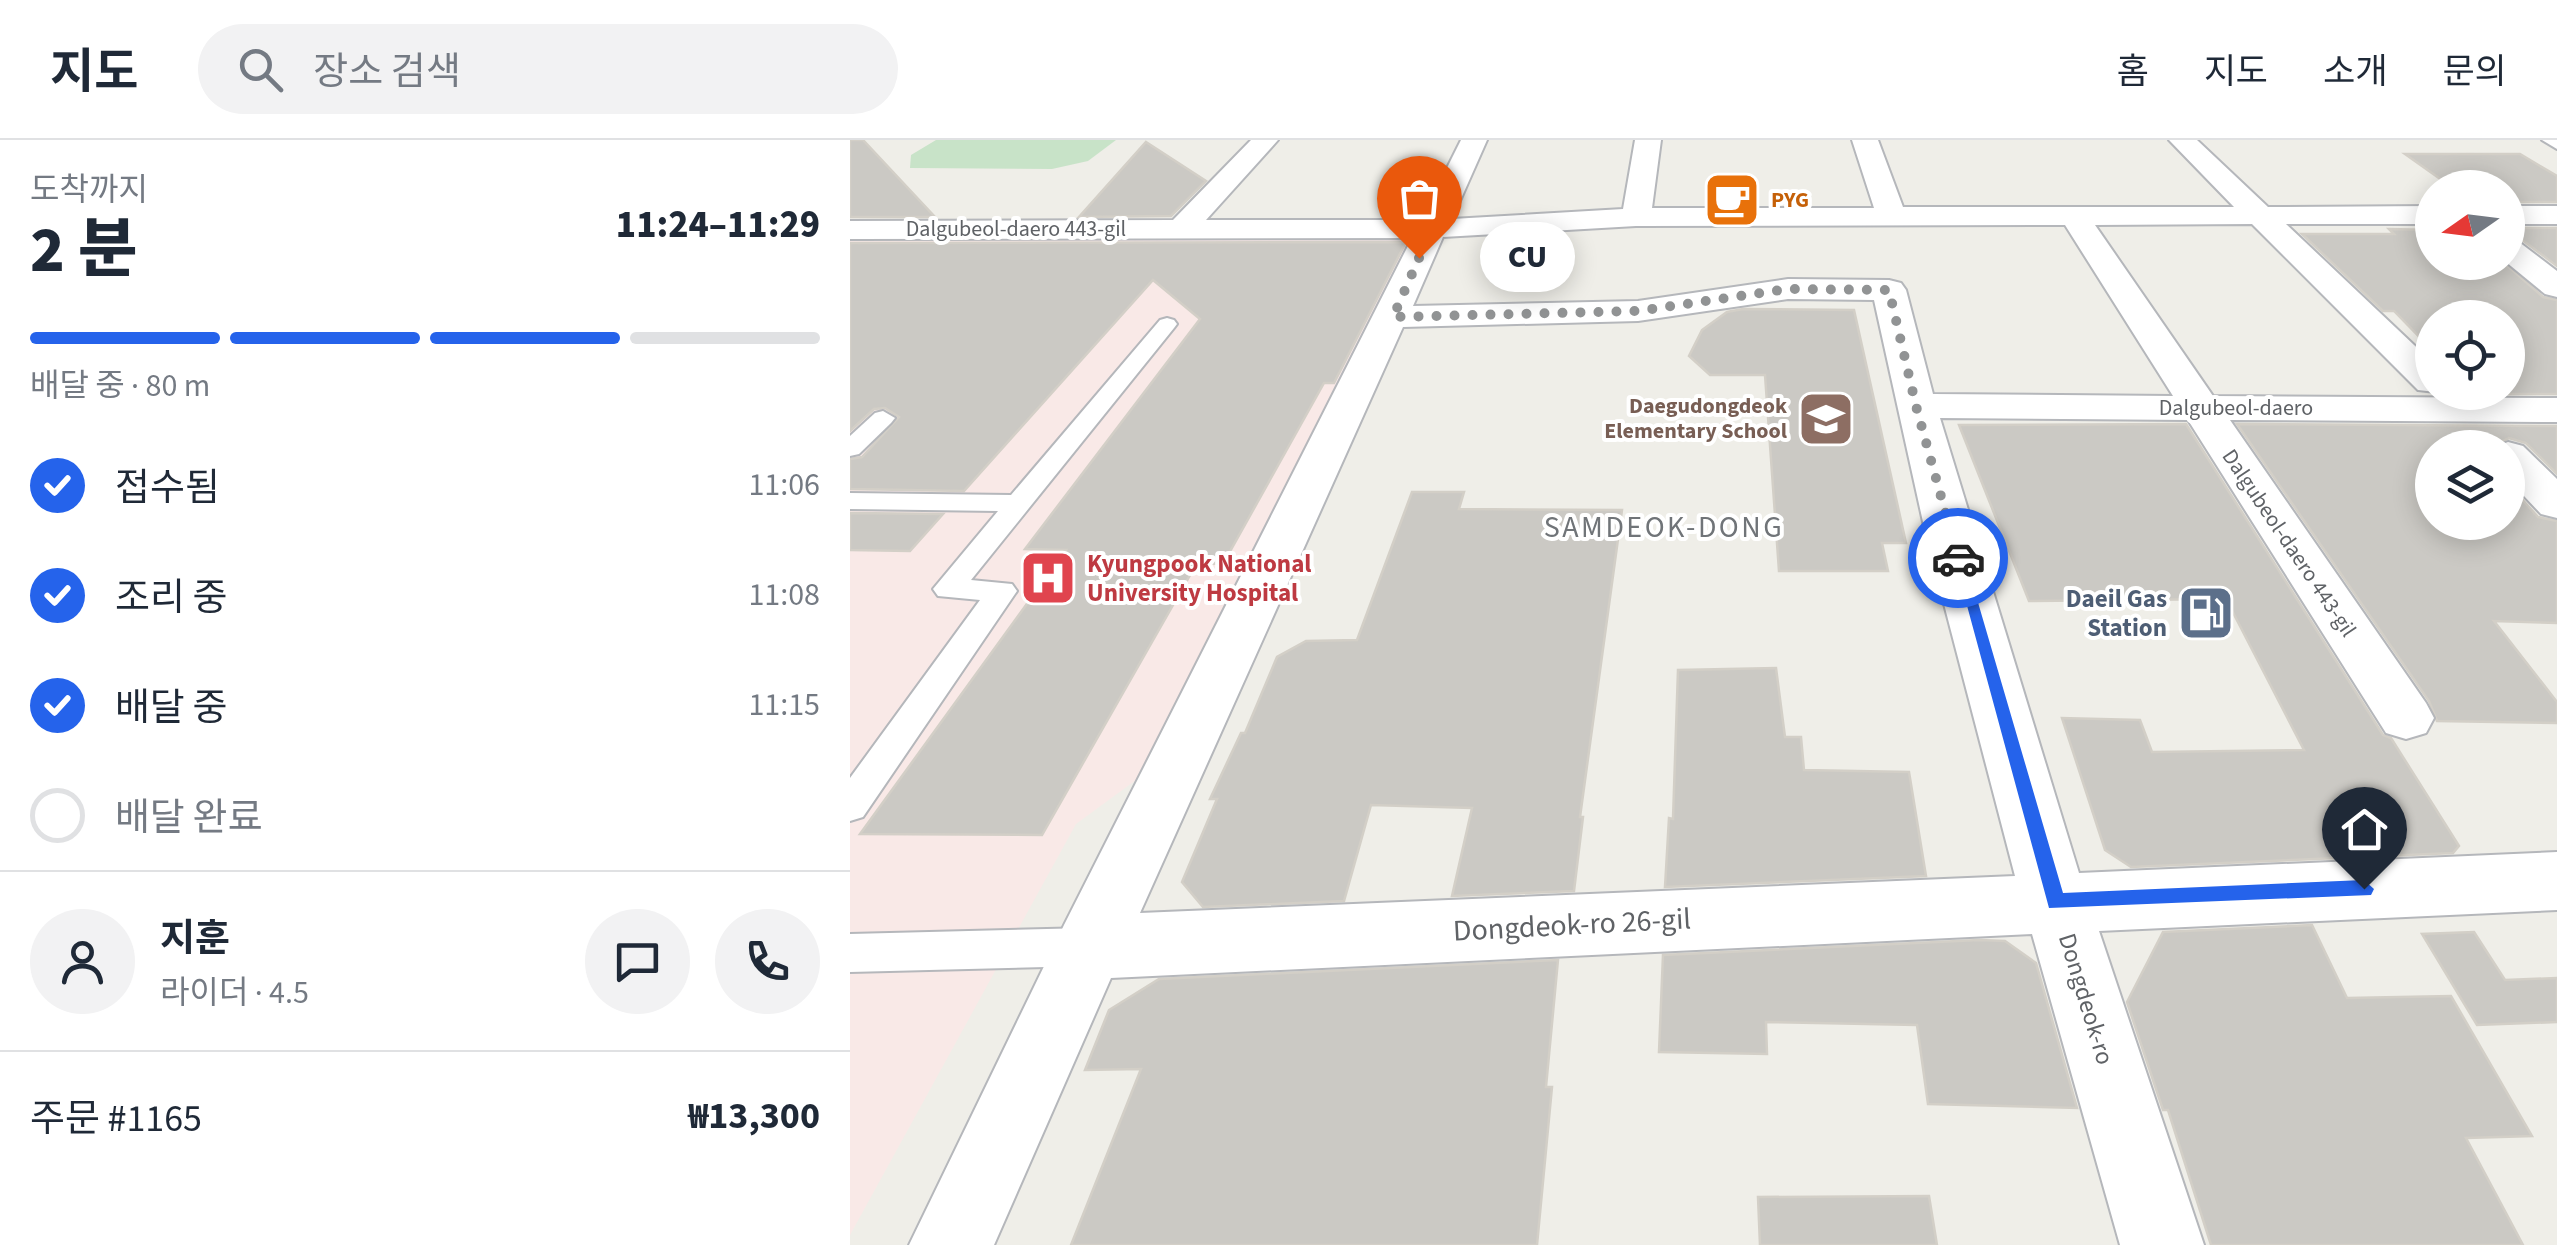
<!DOCTYPE html>
<html lang="ko">
<head>
<meta charset="utf-8">
<style>
  body { margin:0; font-family:"Source Sans 3","Noto Sans KR",sans-serif; background:#f2f2f3; color:#1f2937; height:100vh; display:flex; flex-direction:column; font-size:38px; white-space:nowrap }
  * { box-sizing:border-box; margin:0 }
  p { font-size:32px; color:#747a83 }
  .icon { flex:none; width:55px; height:55px; fill:none; stroke:currentColor; stroke-width:2; stroke-linecap:round; stroke-linejoin:round }
  .map { position:relative; flex:1; overflow:hidden }
  .drawer { display:flex; flex-direction:column; background:#fff; width:850px }
  .drawer>* { flex:none }
  .needle { width:65px; rotate:256deg }
  .fabs { position:absolute; left:1565px; top:30px; display:grid; gap:20px }
  .fabs a { display:grid; place-items:center; width:110px; height:110px; border-radius:50%; background:#fff; box-shadow:0 5px 25px #0003; font-size:50px }
  .pin { position:absolute; display:grid; place-items:center; width:85px; height:85px; color:#fff; margin:-102px -42px; border-radius:50% 50% 50% 0; rotate:-45deg; box-shadow:0 0 10px #0007 }
  .pin .icon { rotate:45deg }
  .courier { position:absolute; display:grid; place-items:center; width:100px; height:100px; margin:-50px; border:8px solid #2563eb; border-radius:50%; background:#fff; color:#222; box-shadow:0 2px 12px #0007 }
  .bubble { position:absolute; height:70px; border-radius:35px; background:#fff; box-shadow:0 5px 25px #0003; font-size:32px; font-weight:800; line-height:70px; text-align:center }
  .overview em { font-style:normal; font-weight:800 }
  .overview div { display:flex; flex-direction:column-reverse }
  .overview { display:flex; align-items:center; justify-content:space-between; height:170px; padding:0 30px }
  h1 { font-size:65px; font-weight:800; line-height:75px }
  .bar { display:grid; grid-template-columns:repeat(4,1fr); gap:15px 10px; align-content:center; height:120px; padding:0 30px }
  .bar i { height:12px; border-radius:8px; background:#e0e1e3 }
  .bar .current { background:#2563eb }
  .bar p { grid-column:span 4 }
  .line { display:flex; align-items:center; gap:25px; padding:0 30px; border-top:2px solid #e0e1e3 }
  .line div { flex:1 }
  .round { display:grid; place-items:center; flex:none; width:105px; height:105px; border-radius:52px; background:#f2f2f3 }
  ol { padding:0 30px; list-style:none }
  li { display:flex; align-items:center; gap:30px; height:110px }
  li p { margin-inline-start:auto }
  li .icon { padding:10px; border-radius:50%; background:#2563eb; color:#fff; stroke-width:4 }
  li:last-child { color:#747a83 }
  li i { width:55px; height:55px; border:5px solid #e0e1e3; border-radius:50% }
  header { display:flex; align-items:center; gap:60px; box-sizing:border-box; height:140px; padding:0 50px; background:#fff; border-bottom:2px solid #e0e1e3 }
  header strong { font-size:48px }
  nav { display:flex; gap:55px; margin-inline-start:auto; font-size:35px }
  .search { width:700px; height:90px; background:#f2f2f3; display:flex; align-items:center; gap:25px; box-sizing:border-box; padding:0 35px; border-radius:55px; color:#747a83; font-size:38px }
  main { display:flex; flex:1; min-height:0 }
  .map>svg:first-child { display:block }
</style>
</head>
<body>
<header>
<strong>지도</strong>
<div class="search"><svg class="icon" aria-label="search" viewBox="0 0 24 24"><circle cx="10" cy="10" r="6"/><path d="M15 15l6 6"/></svg>장소 검색</div>
<nav><a>홈</a><a>지도</a><a>소개</a><a>문의</a></nav>
</header>
<main>
<section class="drawer">
<div class="overview"><div><h1>2 분</h1><p>도착까지</p></div><em>11:24–11:29</em></div>
<div class="bar"><i class="current"></i><i class="current"></i><i class="current"></i><i></i><p>배달 중 · 80 m</p></div>
<ol>
<li><svg class="icon" aria-label="check" viewBox="0 0 24 24"><path d="M5 12l5 5 9-10"/></svg>접수됨<p>11:06</p></li>
<li><svg class="icon" aria-label="check" viewBox="0 0 24 24"><path d="M5 12l5 5 9-10"/></svg>조리 중<p>11:08</p></li>
<li><svg class="icon" aria-label="check" viewBox="0 0 24 24"><path d="M5 12l5 5 9-10"/></svg>배달 중<p>11:15</p></li>
<li><i></i>배달 완료</li>
</ol>
<div class="line" style="height:180px"><a class="round"><svg class="icon" aria-label="person" viewBox="0 0 24 24"><circle cx="12" cy="8" r="4"/><path d="M4 21q1-7 8-7t8 7"/></svg></a><div><b>지훈</b><p>라이더 · 4.5</p></div><a class="round"><svg class="icon" aria-label="chat" viewBox="0 0 24 24"><path d="M4 5h16v11H9l-5 4z"/></svg></a><a class="round"><svg class="icon" aria-label="phone" viewBox="0 0 24 24"><path d="M5 4h4l2 5-3 2q2 4 5 5l2-3 5 2v4C11 20 4 13 5 4z"/></svg></a></div>
<div class="line" style="height:130px"><div>주문 #1165</div><b>₩13,300</b></div>
</section>
<div class="map">
<svg width="1707" height="1105" viewBox="0 0 1707 1105">
  <rect width="100%" height="100%" fill="#efeee8"/>
  <path fill="#f9e9e7" d="M 0,87 L 556,88 L 572,98 L 301,629 L 226,684 L 0,1095 Z"/>
  <path fill="#c8e3c8" d="M 86,0 L 266,0 L 238,21 L 202,29 L 60,28 L 61,15 Z"/>
  <g fill="#cbc9c4" stroke="#d3cfc7" stroke-width="2.5">
    <path d="M 0,0 L 13,0 L 85,77 L 0,77 Z"/>
    <path d="M 296,2 L 356,41 L 321,76 L 229,77 Z"/>
    <path d="M 1555,14 L 1670,14 L 1707,36 L 1707,62 L 1658,62 L 1658,48 L 1603,48 Z"/>
    <path d="M 1661,88 L 1707,88 L 1707,126 L 1671,99 L 1658,97 L 1658,91 L 1667,92 Z"/>
    <path d="M 1539,89 L 1582,90 L 1582,122 L 1653,122 L 1693,157 L 1707,160 L 1707,254 L 1626,254 L 1658,252 L 1658,178 L 1582,178 L 1582,210 L 1544,171 L 1533,171 L 1452,94 L 1544,94 Z"/>
    <path d="M 556,102 L 484,243 L 474,243 L 373,424 L 347,423 L 192,695 L 10,694 L 216,410 L 175,409 L 350,179 L 303,140 L 114,351 L 0,349 L 0,319 L 12,317 L 49,277 L 35,268 L 24,269 L 0,291 L 0,103 Z"/>
    <path d="M 893,169 L 1004,170 L 1056,403 L 1032,403 L 1038,431 L 929,431 L 915,235 L 860,235 L 839,216 L 852,190 L 877,172 Z"/>
    <path d="M 1336,284 L 1533,595 L 1541,598 L 1609,706 L 1603,713 L 1281,727 L 1255,710 L 1212,578 L 1290,580 L 1302,612 L 1454,610 L 1376,459 L 1179,461 L 1109,285 Z"/>
    <path d="M 1387,284 L 1707,286 L 1707,334 L 1676,303 L 1659,298 L 1638,308 L 1582,308 L 1582,382 L 1658,382 L 1658,344 L 1688,377 L 1707,381 L 1707,483 L 1644,481 L 1707,562 L 1707,583 L 1587,581 L 1579,561 Z"/>
    <path d="M 562,352 L 614,352 L 609,369 L 772,370 L 730,677 L 733,677 L 724,751 L 602,756 L 622,668 L 521,665 L 494,761 L 353,767 L 332,742 L 367,659 L 360,659 L 391,593 L 395,593 L 427,517 L 456,501 L 507,500 Z"/>
    <path d="M 0,373 L 93,374 L 60,411 L 0,410 Z"/>
    <path d="M 926,528 L 935,597 L 951,597 L 954,630 L 1059,632 L 1076,736 L 815,747 L 819,678 L 823,679 L 828,530 Z"/>
    <path d="M 1462,785 L 1497,858 L 1601,856 L 1682,996 L 1616,998 L 1673,1105 L 1361,1105 L 1318,970 L 1313,970 L 1277,862 L 1313,792 Z"/>
    <path d="M 1624,792 L 1655,840 L 1707,838 L 1707,882 L 1627,885 L 1572,794 Z"/>
    <path d="M 1129,800 L 1155,801 L 1186,823 L 1227,968 L 1078,964 L 1067,885 L 916,882 L 917,914 L 809,912 L 813,815 Z"/>
    <path d="M 708,820 L 696,947 L 702,947 L 687,1105 L 221,1105 L 291,929 L 235,930 L 259,870 L 309,839 Z"/>
    <path d="M 1079,1056 L 1087,1105 L 910,1105 L 908,1057 Z"/>
  </g>
  <g fill="none" stroke-linecap="round" stroke-linejoin="round">
    <g stroke="#b5b7bb" stroke-width="4">
      <g id="service">
        <path d="M 317,178 L 324,180 L 327,184 L 324,188 L 121,440 L 162,444 L 167,451 L 13,677 L 0,681 L 0,638 L 130,460 L 88,456 L 83,449 L 148,371 L 0,369 L 0,353 L 161,355 L 310,180 Z"/>
        <path d="M 33,271 L 45,278 L 41,283 L 9,314 L 0,316 L 0,296 L 25,273 Z"/>
        <path d="M 238,788 L 252,794 L 258,807 L 252,820 L 238,826 L 0,832 L 0,794 Z"/>
      </g>
    </g>
    <g stroke="#b5b7bb" stroke-width="4">
      <g id="minor">
        <path d="M 401,0 L 428,0 L 356,80 L 571,80 L 611,0 L 637,0 L 602,79 L 773,69 L 785,0 L 811,0 L 802,68 L 1024,68 L 1002,0 L 1028,0 L 1053,67 L 1384,67 L 1319,0 L 1347,0 L 1418,67 L 1582,66 L 1582,84 L 1436,84 L 1582,222 L 1582,252 L 1586,252 L 1568,250 L 1402,84 L 1245,85 L 1363,256 L 1707,258 L 1707,282 L 1380,280 L 1576,563 L 1584,578 L 1576,593 L 1556,599 L 1536,593 L 1338,280 L 1090,278 L 1229,733 L 1707,712 L 1707,770 L 1249,791 L 1354,1105 L 1270,1105 L 1182,794 L 261,838 L 144,1105 L 59,1105 L 214,785 L 562,98 L 0,99 L 0,81 L 323,80 ZM 1215,85 L 1323,256 L 1083,254 L 1056,150 L 1051,143 L 1039,140 L 938,139 L 788,161 L 563,166 L 593,97 L 786,86 ZM 938,159 L 1024,160 L 1075,391 L 1165,736 L 290,773 L 553,187 L 788,181 Z"/>
        <rect x="1658" y="66" width="49" height="18"/>
        <path d="M 1658,100 L 1669,102 L 1707,131 L 1707,157 L 1695,154 L 1656,122 Z"/>
        <path d="M 1658,302 L 1673,306 L 1707,339 L 1707,378 L 1691,374 L 1658,339 L 1658,308 L 1642,308 Z"/>
      </g>
    </g>
    <g stroke="#b4b6ba" stroke-width="4">
      <path id="secondary" d="M 1692,0 L 1707,0 L 1707,9 Z"/>
    </g>
    <use href="#service" fill="#fff" fill-rule="evenodd"/>
    <use href="#minor" fill="#fff" fill-rule="evenodd"/>
    <use href="#secondary" fill="#fff" fill-rule="evenodd"/>
  </g>
  <path fill="#2563eb" d="M 1103,414 L 1115,418 L 1213,753 L 1514,740 L 1524,749 L 1521,755 L 1199,768 Z"/>
  <g fill="none" stroke-linecap="round" stroke-linejoin="round">
    <path stroke="#919394" stroke-width="10" stroke-dasharray="0 18" d="M 569,118 L 543,177 L 788,171 L 938,149 L 1039,150 L 1066,266 L 1108,418"/>
  </g>
  <defs>
    <g id="cafe-square" transform="scale(2.875)"><rect x="-9" y="-9" width="18" height="18" rx="4" fill="#e8710a" stroke="#fff"/><path d="M-5.5-4.5H6V0H3Q3 3.5 0 3.5H-2.5Q-5.5 3.5-5.5 0ZM3-3.2v2h1.7v-2ZM-6 4.5H4V6H-6Z" fill="#fff"/></g>
    <g id="school-square" transform="scale(2.875)"><rect x="-9" y="-9" width="18" height="18" rx="4" fill="#8d6e63" stroke="#fff"/><path d="M0-5L7-2L0 1L-7-2ZM-4 1L0 2.5L4 1V4Q0 6-4 4Z" fill="#fff"/></g>
    <g id="hospital-square" transform="scale(2.875)"><rect x="-9" y="-9" width="18" height="18" rx="4" fill="#e0444e" stroke="#fff"/><path d="M-5-5h3v3.5h4V-5h3V5h-3V1.5h-4V5h-3Z" fill="#fff"/></g>
    <g id="fuel-square" transform="scale(2.875)"><rect x="-9" y="-9" width="18" height="18" rx="4" fill="#5c6f8a" stroke="#fff"/><path d="M-5.5-6h7V0h2V4h1.3V-2.5L3-4.5l.8-.8L6-3V5H2.5V1h-1V6h-7ZM-4.2-4.7v3.2H.2V-4.7Z" fill="#fff"/></g>
  </defs>
  <g fill-rule="evenodd">
    <use href="#cafe-square" x="882" y="60"/>
    <use href="#school-square" x="976" y="279"/>
    <use href="#hospital-square" x="198" y="438"/>
    <use href="#fuel-square" x="1356" y="473"/>
  </g>
  <g text-anchor="middle" dominant-baseline="central" stroke-width="8" stroke-linejoin="round" paint-order="stroke">
    <g font-size="22" font-weight="bold" fill="#c56008" stroke="#fff" text-anchor="start">
      <text x="921" y="60">PYG</text>
    </g>
    <g font-size="22" fill="#5f6266" stroke="#fff">
      <text x="166" y="89">Dalgubeol-daero 443-gil</text>
      <text x="1386" y="268">Dalgubeol-daero</text>
      <text transform="translate(1439 403) rotate(56)">Dalgubeol-daero 443-gil</text>
    </g>
    <g font-size="22" font-weight="bold" fill="#785e54" stroke="#fff" text-anchor="end">
      <text x="937" y="266">Daegudongdeok<tspan x="937" dy="25">Elementary School</tspan></text>
    </g>
    <g font-size="25" font-weight="bold" fill="#be3a42" stroke="#fff" text-anchor="start">
      <text x="237" y="424">Kyungpook National<tspan x="237" dy="29">University Hospital</tspan></text>
    </g>
    <g font-size="25" font-weight="bold" fill="#4e5e75" stroke="#fff" text-anchor="end">
      <text x="1317" y="459">Daeil Gas<tspan x="1317" dy="29">Station</tspan></text>
    </g>
    <g font-size="25" fill="#5f6266" stroke="#fff">
      <text transform="translate(1236 859) rotate(73)">Dongdeok-ro</text>
    </g>
    <g font-size="30" letter-spacing="2.5" fill="#707478" stroke="#fff">
      <text x="814" y="387">SAMDEOK-DONG</text>
    </g>
    <g font-size="30" fill="#5f6266" stroke="#fff">
      <text transform="translate(722 785) rotate(-3)">Dongdeok-ro 26-gil</text>
    </g>
  </g>
</svg>
<div class="fabs">
<a><svg class="needle" viewBox="-14 -14 28 28"><path d="M0-13l5 13h-10z" fill="#e53935"/><path d="M0 13l5-13h-10z" fill="#747a83"/></svg></a>
<a><svg class="icon" aria-label="locate" viewBox="0 0 24 24"><circle cx="12" cy="12" r="6"/><path d="M12 2v4M12 18v4M2 12h4M18 12h4"/></svg></a>
<a><svg class="icon" aria-label="layers" viewBox="0 0 24 24"><path d="M12 4l9 5-9 5-9-5zM3 14l9 5 9-5"/></svg></a>
</div>
<div class="pin" style="left:569px;top:118px;background:#ea580c"><svg class="icon" aria-label="bag" viewBox="0 0 24 24"><path d="M5 8h14l-1 12H6zM9 8a3 3 0 0 1 6 0"/></svg></div>
<div class="pin" style="left:1514px;top:749px;background:#1f2937"><svg class="icon" aria-label="home" viewBox="0 0 24 24"><path d="M3 11l9-7 9 7M6 9v11h12V9"/></svg></div>
<div class="courier" style="left:1108px;top:418px"><svg class="icon" aria-label="car" viewBox="0 0 24 24"><path d="M5 17H2v-5l4-1 3-4h7l3 4 3 1v5h-3M9 17h6M6 11h13"/><circle cx="7" cy="17" r="2"/><circle cx="17" cy="17" r="2"/></svg></div>
<div class="bubble" style="left:630px;top:82px;width:95px">CU</div>
</div>
</main>
</body>
</html>
